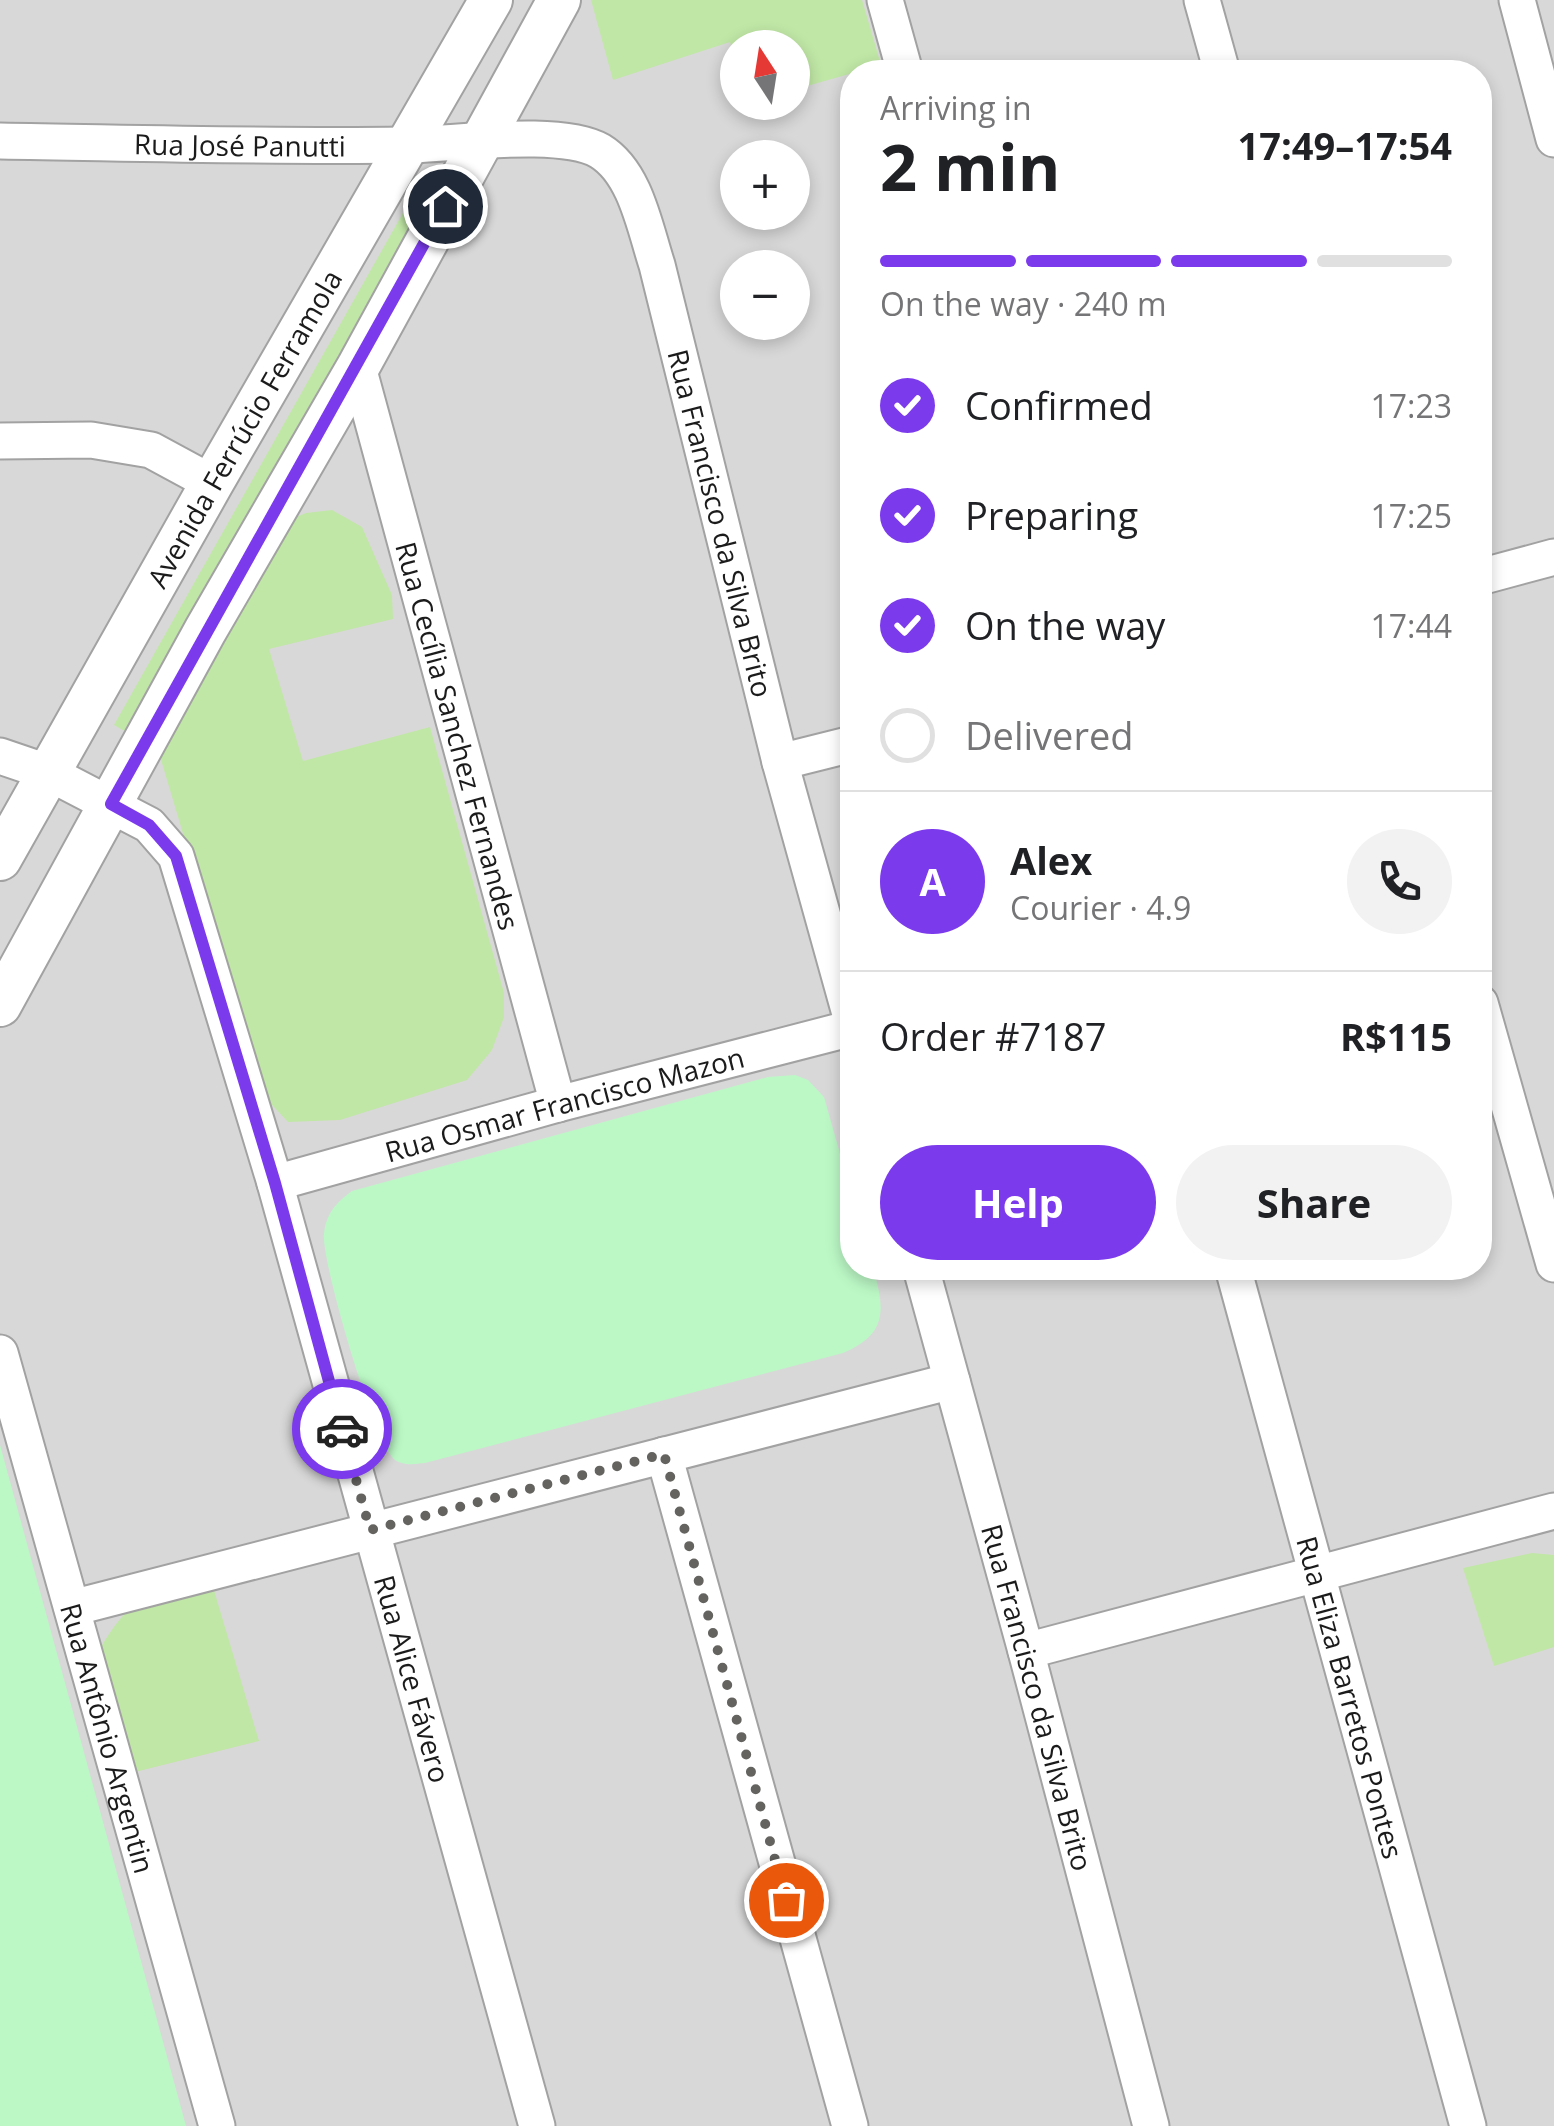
<!DOCTYPE html>
<html lang="en">
<head>
<meta charset="utf-8">
<style>
  body { margin:0; font-family:"Open Sans",sans-serif; background:#f2f2f2; color:#202124; height:100vh; display:flex; flex-direction:column; font-size:38px; white-space:nowrap }
  * { box-sizing:border-box; margin:0 }
  p { font-size:32px; color:#757577 }
  .icon { flex:none; width:55px; height:55px; fill:none; stroke:currentColor; stroke-width:2; stroke-linecap:round; stroke-linejoin:round }
  .map { position:relative; flex:1; overflow:hidden }
  .panel { position:absolute; left:840px; top:60px; width:652px; height:1220px; display:flex; flex-direction:column; background:#fff; border-radius:40px; box-shadow:0 5px 15px #0003 }
  .panel>* { flex:none }
  .needle { width:65px; rotate:348deg }
  .tools { position:absolute; left:720px; top:30px; display:grid; gap:20px }
  .tools a { display:grid; place-items:center; width:90px; height:90px; border-radius:50%; background:#fff; box-shadow:0 5px 15px #0003; font-size:50px }
  .pin { position:absolute; display:grid; place-items:center; width:85px; height:85px; color:#fff; margin:-42px; border:5px solid #fff; border-radius:50%; box-shadow:0 2px 10px #0007 }
  .courier { position:absolute; display:grid; place-items:center; width:100px; height:100px; margin:-50px; border:8px solid #7c3aed; border-radius:50%; background:#fff; color:#222; box-shadow:0 2px 12px #0007 }
  .head em { font-style:normal; font-weight:700 }
  .head div { display:flex; flex-direction:column-reverse }
  .head { display:flex; align-items:center; justify-content:space-between; height:170px; padding:0 40px }
  h1 { font-size:65px; font-weight:700; line-height:75px }
  .bar { display:grid; grid-template-columns:repeat(4,1fr); gap:15px 10px; align-content:center; height:120px; padding:0 40px }
  .bar i { height:12px; border-radius:8px; background:#e0e0e0 }
  .bar .active { background:#7c3aed }
  .bar p { grid-column:span 4 }
  .line { display:flex; align-items:center; gap:25px; padding:0 40px; border-top:2px solid #e0e0e0 }
  .line div { flex:1 }
  .round { display:grid; place-items:center; flex:none; width:105px; height:105px; border-radius:52px; background:#f2f2f2 }
  ol { padding:0 40px; list-style:none }
  li { display:flex; align-items:center; gap:30px; height:110px }
  li p { margin-inline-start:auto }
  li .icon { padding:10px; border-radius:50%; background:#7c3aed; color:#fff; stroke-width:4 }
  li:last-child { color:#757577 }
  li i { width:55px; height:55px; border:5px solid #e0e0e0; border-radius:50% }
  .primary-button { display:flex; gap:20px; margin-top:auto; padding:20px 40px }
  .primary-button a { flex:1; height:115px; border-radius:60px; background:#7c3aed; color:#fff; font-size:40px; font-weight:700; line-height:115px; text-align:center }
  .primary-button a+a { background:#f2f2f2; color:#202124 }
  .map>svg:first-child { display:block }
</style>
</head>
<body>
<div class="map">
<svg width="1554" height="2126" viewBox="0 0 1554 2126">
  <rect width="100%" height="100%" fill="#edeae0"/>
  <path fill="#d9d8d8" fill-rule="evenodd" d="M 0,0 L 1554,0 L 1554,2126 L 13,2126 L 0,2103 ZM 738,48 L 792,48 L 792,102 L 738,102 ZM 852,72 L 1480,72 L 1480,1268 L 852,1268 ZM 738,158 L 792,158 L 792,212 L 738,212 ZM 738,268 L 792,268 L 792,322 L 738,322 Z"/>
  <g fill="#c0e7a6">
    <path d="M 591,0 L 862,0 L 881,65 L 793,90 L 792,48 L 738,48 L 737,67 L 730,42 L 613,80 Z"/>
    <path d="M 434,175 L 443,184 L 135,737 L 114,725 L 421,181 Z"/>
    <path d="M 332,510 L 362,527 L 392,595 L 393,619 L 269,649 L 303,761 L 430,727 L 504,993 L 504,1017 L 492,1050 L 467,1080 L 340,1120 L 288,1122 L 260,1092 L 159,753 L 272,527 L 306,513 Z"/>
    <path d="M 1532,1553 L 1554,1555 L 1554,1647 L 1494,1666 L 1463,1568 Z"/>
    <path d="M 210,1577 L 259,1741 L 131,1773 L 100,1649 C 134,1591 149,1596 210,1577 Z"/>
  </g>
  <g fill="#bcf8c6">
    <path d="M 795,1075 L 808,1080 L 824,1097 L 852,1196 L 852,1268 L 873,1268 C 885,1309 888,1334 843,1353 L 425,1463 C 415,1464 404,1466 395,1460 C 375,1445 321,1261 324,1234 C 326,1213 337,1202 352,1191 L 768,1077 Z"/>
    <path d="M 0,1445 L 186,2126 L 0,2126 Z"/>
  </g>
  <g fill="none" stroke-linecap="round" stroke-linejoin="round">
    <g stroke="#a2a2a2" stroke-width="39">
      <g id="minor">
        <path d="M 885,0 L 905,72"/>
        <path d="M 1202,0 L 1222,72"/>
        <path d="M 1517,0 L 1554,139"/>
        <path id="s1" d="M 0,141 C 134,143 269,147 403,145 C 451,145 560,128 600,151 C 636,173 645,229 657,265 L 780,762 L 852,1021"/>
        <path id="s2" d="M 358,367 L 558,1104"/>
        <path d="M 0,441 L 91,440 L 151,450 L 212,483"/>
        <path d="M 1480,577 L 1554,557"/>
        <path id="s3" d="M 0,756 L 47,772 L 149,825 L 176,856 L 275,1183 L 537,2126"/>
        <path d="M 780,762 L 852,744"/>
        <path d="M 1480,1003 L 1554,1264"/>
        <path id="s4" d="M 275,1183 L 558,1104 L 852,1028"/>
        <path id="s5" d="M 921,1268 L 1026,1651 L 1151,2126"/>
        <path id="s6" d="M 1233,1268 L 1468,2126"/>
        <path id="s7" d="M 0,1353 L 217,2126"/>
        <path d="M 664,1455 L 850,2126"/>
        <path d="M 72,1608 L 952,1381"/>
        <path d="M 1026,1651 L 1554,1511"/>
      </g>
    </g>
    <g stroke="#a2a2a2" stroke-width="46">
      <g id="tertiary">
        <path id="s8" d="M 0,859 L 212,483 L 491,0"/>
        <path d="M 0,1005 L 205,631 L 358,367 L 559,0"/>
      </g>
    </g>
    <use href="#minor" stroke="#fff" stroke-width="35"/>
    <use href="#tertiary" stroke="#fff" stroke-width="42"/>
  </g>
  <g fill="none" stroke-linecap="round" stroke-linejoin="round">
    <path stroke="#646360" stroke-width="10" stroke-dasharray="0 18" d="M 342,1429 L 370,1530 L 664,1454 L 786,1900"/>
    <path stroke="#7c3aed" stroke-width="12" d="M 342,1429 L 275,1183 L 176,856 L 149,825 L 111,804 L 445,206"/>
  </g>
  <g text-anchor="middle" dominant-baseline="central" stroke-width="8" stroke-linejoin="round" paint-order="stroke">
    <g font-size="28" fill="#1b1b1b" stroke="#fff">
      <text stroke="none"><textPath href="#s1" startOffset="240">Rua José Panutti</textPath></text>
      <text stroke="none"><textPath href="#s8" startOffset="495">Avenida Ferrúcio Ferramola</textPath></text>
      <text stroke="none"><textPath href="#s1" startOffset="998">Rua Francisco da Silva Brito</textPath></text>
      <text stroke="none"><textPath href="#s2" startOffset="382">Rua Cecília Sanchez Fernandes</textPath></text>
      <text stroke="none"><textPath href="#s4" startOffset="300">Rua Osmar Francisco Mazon</textPath></text>
      <text stroke="none"><textPath href="#s3" startOffset="1062">Rua Alice Fávero</textPath></text>
      <text stroke="none"><textPath href="#s5" startOffset="445">Rua Francisco da Silva Brito</textPath></text>
      <text stroke="none"><textPath href="#s6" startOffset="445">Rua Eliza Barretos Pontes</textPath></text>
      <text stroke="none"><textPath href="#s7" startOffset="400">Rua Antônio Argentin</textPath></text>
    </g>
  </g>
</svg>
<div class="tools">
<a><svg class="needle" viewBox="-14 -14 28 28"><path d="M0-13l5 13h-10z" fill="#e53935"/><path d="M0 13l5-13h-10z" fill="#757577"/></svg></a>
<a>+</a>
<a>−</a>
</div>
<div class="pin" style="left:786px;top:1900px;background:#ea580c"><svg class="icon" aria-label="bag" viewBox="0 0 24 24"><path d="M5 8h14l-1 12H6zM9 8a3 3 0 0 1 6 0"/></svg></div>
<div class="pin" style="left:445px;top:206px;background:#1f2937"><svg class="icon" aria-label="home" viewBox="0 0 24 24"><path d="M3 11l9-7 9 7M6 9v11h12V9"/></svg></div>
<div class="courier" style="left:342px;top:1429px"><svg class="icon" aria-label="car" viewBox="0 0 24 24"><path d="M5 17H2v-5l4-1 3-4h7l3 4 3 1v5h-3M9 17h6M6 11h13"/><circle cx="7" cy="17" r="2"/><circle cx="17" cy="17" r="2"/></svg></div>
<section class="panel">
<div class="head"><div><h1>2 min</h1><p>Arriving in</p></div><em>17:49–17:54</em></div>
<div class="bar"><i class="active"></i><i class="active"></i><i class="active"></i><i></i><p>On the way · 240 m</p></div>
<ol>
<li><svg class="icon" aria-label="check" viewBox="0 0 24 24"><path d="M5 12l5 5 9-10"/></svg>Confirmed<p>17:23</p></li>
<li><svg class="icon" aria-label="check" viewBox="0 0 24 24"><path d="M5 12l5 5 9-10"/></svg>Preparing<p>17:25</p></li>
<li><svg class="icon" aria-label="check" viewBox="0 0 24 24"><path d="M5 12l5 5 9-10"/></svg>On the way<p>17:44</p></li>
<li><i></i>Delivered</li>
</ol>
<div class="line" style="height:180px"><b class="round" style="background:#7c3aed;color:#fff">A</b><div><b>Alex</b><p>Courier · 4.9</p></div><a class="round"><svg class="icon" aria-label="phone" viewBox="0 0 24 24"><path d="M5 4h4l2 5-3 2q2 4 5 5l2-3 5 2v4C11 20 4 13 5 4z"/></svg></a></div>
<div class="line" style="height:130px"><div>Order #7187</div><b>R$115</b></div>
<div class="primary-button"><a>Help</a><a>Share</a></div>
</section>
</div>
</body>
</html>
